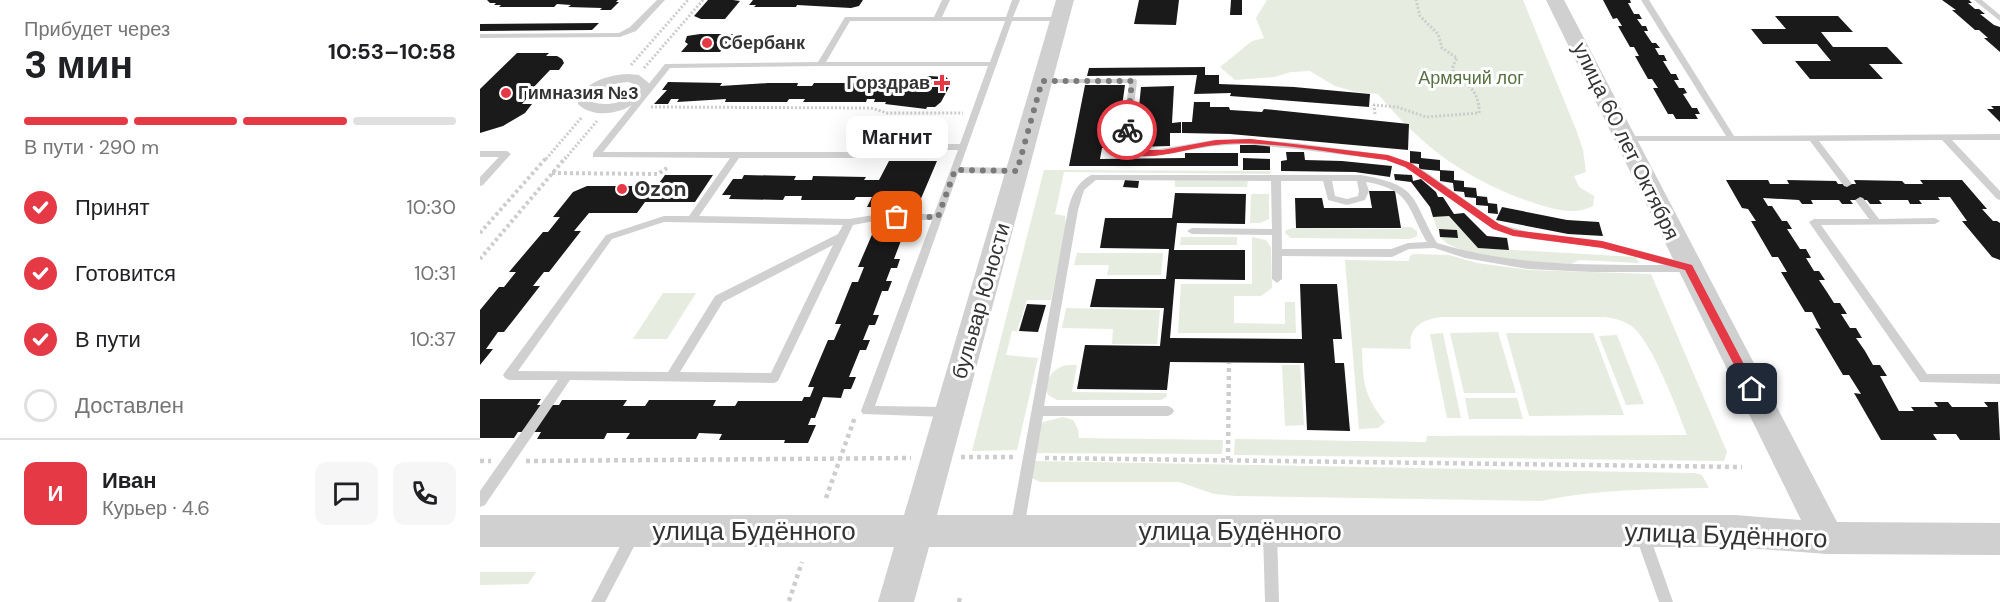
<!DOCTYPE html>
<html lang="ru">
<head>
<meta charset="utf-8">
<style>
  body { margin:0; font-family:"DM Sans",sans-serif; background:#f6f6f6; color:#202124; height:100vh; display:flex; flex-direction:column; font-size:22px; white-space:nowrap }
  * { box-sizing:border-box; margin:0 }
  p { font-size:20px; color:#757577 }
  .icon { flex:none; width:33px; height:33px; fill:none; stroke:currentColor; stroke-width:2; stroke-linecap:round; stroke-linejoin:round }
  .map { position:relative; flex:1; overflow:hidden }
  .details { display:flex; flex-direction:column; background:#fff; width:480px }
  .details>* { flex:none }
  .pin { position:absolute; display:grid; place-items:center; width:51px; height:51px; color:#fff; margin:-26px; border-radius:12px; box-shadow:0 3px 9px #0006 }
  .courier { position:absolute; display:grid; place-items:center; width:60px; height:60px; margin:-30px; border:4px solid #e63946; border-radius:50%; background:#fff; color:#222; box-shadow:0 2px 8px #0007 }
  .bubble { position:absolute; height:42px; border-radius:12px; background:#fff; box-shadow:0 6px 24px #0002; font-size:20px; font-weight:700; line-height:42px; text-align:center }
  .summary em { font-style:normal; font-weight:700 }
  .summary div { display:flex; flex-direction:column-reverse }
  .summary { display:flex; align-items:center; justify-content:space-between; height:102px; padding:0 24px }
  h1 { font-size:39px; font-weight:700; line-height:45px }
  .bar { display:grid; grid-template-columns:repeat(4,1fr); gap:9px 6px; align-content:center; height:72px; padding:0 24px }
  .bar i { height:8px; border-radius:4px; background:#e0e0e0 }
  .bar .active { background:#e63946 }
  .bar p { grid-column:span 4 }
  .line { display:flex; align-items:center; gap:15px; padding:0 24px; border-top:2px solid #e0e0e0 }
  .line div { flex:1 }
  .round { display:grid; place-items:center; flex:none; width:63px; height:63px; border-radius:12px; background:#f6f6f6 }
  ol { padding:0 24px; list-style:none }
  li { display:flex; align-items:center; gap:18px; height:66px }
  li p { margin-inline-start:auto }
  li .icon { padding:6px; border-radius:50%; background:#e63946; color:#fff; stroke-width:4 }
  li:last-child { color:#757577 }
  li i { width:33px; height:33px; border:3px solid #e0e0e0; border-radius:50% }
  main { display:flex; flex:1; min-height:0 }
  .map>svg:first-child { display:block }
</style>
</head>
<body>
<main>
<section class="details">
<div class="summary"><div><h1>3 мин</h1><p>Прибудет через</p></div><em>10:53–10:58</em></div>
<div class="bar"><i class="active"></i><i class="active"></i><i class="active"></i><i></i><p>В пути · 290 m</p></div>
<ol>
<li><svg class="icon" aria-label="check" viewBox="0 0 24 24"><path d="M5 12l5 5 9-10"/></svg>Принят<p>10:30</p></li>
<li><svg class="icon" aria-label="check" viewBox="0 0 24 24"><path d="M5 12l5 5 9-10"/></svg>Готовится<p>10:31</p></li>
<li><svg class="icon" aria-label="check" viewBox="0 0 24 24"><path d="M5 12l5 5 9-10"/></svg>В пути<p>10:37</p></li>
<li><i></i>Доставлен</li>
</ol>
<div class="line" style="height:108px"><b class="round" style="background:#e63946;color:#fff">И</b><div><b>Иван</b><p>Курьер · 4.6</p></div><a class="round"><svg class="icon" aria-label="chat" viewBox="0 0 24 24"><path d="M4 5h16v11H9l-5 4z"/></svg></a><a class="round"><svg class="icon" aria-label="phone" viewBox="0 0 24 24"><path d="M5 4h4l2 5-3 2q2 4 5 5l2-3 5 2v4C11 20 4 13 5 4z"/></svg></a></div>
</section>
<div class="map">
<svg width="1520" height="602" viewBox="0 0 1520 602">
  <rect width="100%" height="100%" fill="#fff"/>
  <g fill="#e6ecdf">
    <path d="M 787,0 L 1043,0 L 1097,132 L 1103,150 L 1106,172 L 1094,176 L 1099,187 L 1114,196 L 1113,206 C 1108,208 1101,211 1095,211 C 1077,212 1054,203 1037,197 C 977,173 939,143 898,94 L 876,92 L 855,86 L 830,71 L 811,72 L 794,77 L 755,80 L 740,67 L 772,41 L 784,38 L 776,18 Z"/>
    <path d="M 564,170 L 791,171 L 790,174 L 584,172 L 575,214 L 585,216 L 586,228 L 571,300 L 547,300 L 537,331 L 532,331 L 526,355 L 558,358 L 537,450 L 492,451 Z"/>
    <path d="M 695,180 L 768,181 L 767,187 L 695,187 Z"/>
    <path d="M 771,194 L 789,194 L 789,219 L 780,223 L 770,223 Z"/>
    <path d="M 969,216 L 998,248 L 1156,257 L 1159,263 L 1099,260 L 1091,264 C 1061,262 980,261 960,237 L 978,238 L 977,230 L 957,229 L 953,217 Z"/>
    <path d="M 922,227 L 931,227 L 937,231 L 937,236 L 930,239 L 811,238 L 805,233 L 806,230 L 814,228 L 922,229 Z"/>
    <path d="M 701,237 L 757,237 L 757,245 L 700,245 Z"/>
    <path d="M 772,237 L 786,240 L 791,247 L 792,288 L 781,296 L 754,296 L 754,323 L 805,324 L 805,302 L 815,302 L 816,333 L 698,333 L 701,284 L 772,284 Z"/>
    <path d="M 597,253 L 683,253 L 681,275 L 627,275 L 629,265 L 594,265 Z"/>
    <path d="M 933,254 L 969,255 L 997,263 L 1050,270 L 1171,274 L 1247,452 L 1244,461 L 754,455 L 755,439 L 946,442 L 947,436 L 1207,435 C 1197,409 1173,345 1154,328 C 1145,321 1135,318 1124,317 L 961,317 C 943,319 927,328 931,349 L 882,348 C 883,382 883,394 905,422 L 898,428 L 879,429 L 865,260 L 929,261 L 930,256 Z"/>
    <path d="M 183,293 L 216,293 L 187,339 L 153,339 Z"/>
    <path d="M 586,308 L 680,310 L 677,344 L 632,344 L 633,329 L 582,328 Z"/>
    <path d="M 1018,332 L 1036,393 L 984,393 L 970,333 Z"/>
    <path d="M 963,333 L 981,418 L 967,418 L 950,334 Z"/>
    <path d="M 1026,333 L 1113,333 L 1144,415 L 1049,416 Z"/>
    <path d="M 1137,335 L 1164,404 L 1146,405 L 1119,336 Z"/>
    <path d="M 586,365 L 597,365 L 592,392 L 687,393 L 686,397 L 681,400 L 577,400 L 568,395 L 565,386 C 570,374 574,369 586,365 Z"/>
    <path d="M 802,365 L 820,365 L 824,425 L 805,426 Z"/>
    <path d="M 985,398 L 1037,398 L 1043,419 L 989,419 Z"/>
    <path d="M 583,417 L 593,420 L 598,429 L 599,438 L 743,440 L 742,454 L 553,453 L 558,430 L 563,422 Z"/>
    <path d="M 552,461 L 1215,473 L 1222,475 L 1229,488 C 1172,489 1117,489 1061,501 L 756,496 L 734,494 L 699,482 L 560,482 L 552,478 Z"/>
    <path d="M 0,572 L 56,572 L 48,584 L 0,585 Z"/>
  </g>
  <g fill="#1a1a1a">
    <path d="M 7,0 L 138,0 L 136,2 L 139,2 L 131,10 L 120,10 L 122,8 L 88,7 L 91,5 L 77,4 L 74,7 L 19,7 L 21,5 L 14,5 L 16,3 L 10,3 Z"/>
    <path d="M 228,0 L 253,0 L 260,1 L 245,19 L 221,19 L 214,16 Z"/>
    <path d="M 273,0 L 383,0 L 379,6 L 371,8 L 317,5 L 316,7 L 274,7 L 276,5 L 269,5 Z"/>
    <path d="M 659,0 L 699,0 L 696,25 L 654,24 Z"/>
    <path d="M 751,0 L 762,0 L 762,15 L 750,15 Z"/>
    <path d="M 1123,0 L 1150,0 L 1151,3 L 1148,3 L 1154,14 L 1159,14 L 1162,19 L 1157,19 L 1162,26 L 1166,26 L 1168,31 L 1164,31 L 1172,43 L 1176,43 L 1180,48 L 1175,48 L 1179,55 L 1184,55 L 1187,61 L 1183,61 L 1191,74 L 1196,74 L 1199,80 L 1194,80 L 1199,88 L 1204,88 L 1207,93 L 1203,94 L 1212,108 L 1217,108 L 1220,114 L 1215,114 L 1218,119 L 1196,119 L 1193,114 L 1188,114 L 1173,88 L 1178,88 L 1172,79 L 1168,79 L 1155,56 L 1159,56 L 1154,47 L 1150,47 L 1138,26 L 1142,26 L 1137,18 L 1133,19 Z"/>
    <path d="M 1462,0 L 1489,0 L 1492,3 L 1488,3 L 1495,9 L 1499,9 L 1505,14 L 1500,14 L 1514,25 L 1520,27 L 1520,52 L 1504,38 L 1508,38 L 1499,30 L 1495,30 L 1472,10 L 1476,10 Z"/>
    <path d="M 1295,16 L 1358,16 L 1373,32 L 1341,32 L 1353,47 L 1407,47 L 1423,64 L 1389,64 L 1403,79 L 1330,79 L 1315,61 L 1351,61 L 1337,44 L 1283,44 L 1271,29 L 1306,29 Z"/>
    <path d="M 119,23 L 112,30 L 0,31 L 0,24 Z"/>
    <path d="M 220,34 L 254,34 L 240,52 L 201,52 L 208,44 L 205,42 L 207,36 Z"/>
    <path d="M 37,53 L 69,53 L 66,56 L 77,56 L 82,59 L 84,63 L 79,70 L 70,70 L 52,89 L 55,89 L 42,104 L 52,104 L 45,113 L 23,126 L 0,133 L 0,89 Z"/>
    <path d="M 725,67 L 725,75 L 739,75 L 739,84 L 814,87 L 890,94 L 889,107 L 750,96 L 751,93 L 714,94 L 717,75 L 607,76 L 609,68 Z"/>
    <path d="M 449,76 L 466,77 L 469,80 L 467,87 L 469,87 L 461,102 L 455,107 L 447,107 L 446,109 L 405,104 L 406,102 L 394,102 L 395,99 L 387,99 L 386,102 L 323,102 L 325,99 L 309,99 L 307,102 L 245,102 L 246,99 L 197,102 L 199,99 L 191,99 L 188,104 L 174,104 L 187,90 L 182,90 L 188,82 L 242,83 L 240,86 L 288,83 L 318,83 L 317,86 L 332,86 L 334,83 L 395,83 L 393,86 L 401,86 L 402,83 L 432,81 L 433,78 Z"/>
    <path d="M 605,85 L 645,85 L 636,148 L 622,148 L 620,159 L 705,158 L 705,153 L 758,153 L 758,166 L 589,166 Z"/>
    <path d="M 694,86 L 692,123 L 701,122 L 701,133 L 690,133 L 690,146 L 655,147 L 661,87 Z"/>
    <path d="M 714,102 L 730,102 L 730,107 L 749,107 L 750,110 L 782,112 L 784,109 L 929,124 L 928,150 L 750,134 L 702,133 L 702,122 L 712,122 Z"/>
    <path d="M 1511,106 L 1520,106 L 1520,122 L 1507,109 L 1514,109 Z"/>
    <rect x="760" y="145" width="30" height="8"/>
    <path d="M 930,151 L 941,152 L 941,158 L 960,160 L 960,171 L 939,169 L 939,164 L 930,163 Z"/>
    <path d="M 806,152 L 824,152 L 825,160 L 862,161 L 912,166 L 910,177 L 875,172 L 801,171 L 801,161 L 807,160 Z"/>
    <path d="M 763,158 L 790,159 L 790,170 L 763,170 Z"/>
    <path d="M 409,161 L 457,161 L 437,208 L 387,207 L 392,197 L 376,197 L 374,200 L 321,200 L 322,196 L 305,196 L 303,200 L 249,199 L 251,195 L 242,195 L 253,179 L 262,179 L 264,175 L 316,176 L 314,180 L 332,180 L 333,176 L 386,177 L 384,180 L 399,180 Z"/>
    <path d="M 960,170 L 974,171 L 974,180 L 984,181 L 984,187 L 996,188 L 997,196 L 1007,197 L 1008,203 L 1017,204 L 1018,214 L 1008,213 L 1008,206 L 996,205 L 996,198 L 985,197 L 984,192 L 974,191 L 973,183 L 960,181 Z"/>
    <path d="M 914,174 L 932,175 L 933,181 L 941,179 L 956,192 L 958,197 L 963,197 L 974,214 L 984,213 L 1007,236 L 1027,238 L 1029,250 L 998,248 L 969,216 L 953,217 L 950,207 L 931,182 L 915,180 Z"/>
    <path d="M 185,175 L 233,175 L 215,202 L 165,202 L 157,213 L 109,213 L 94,231 L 101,231 L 69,272 L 64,272 L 53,286 L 60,286 L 24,332 L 18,332 L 6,349 L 13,349 L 0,365 L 0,310 L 19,287 L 24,287 L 36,272 L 29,272 L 63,232 L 68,232 L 80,217 L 73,217 L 93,192 L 107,186 L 177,186 Z"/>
    <path d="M 645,180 L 659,181 L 658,188 L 643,187 Z"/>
    <path d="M 1246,180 L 1288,180 L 1290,184 L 1309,184 L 1307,180 L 1356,181 L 1358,184 L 1376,184 L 1374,180 L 1422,181 L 1425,184 L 1443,184 L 1440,180 L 1482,180 L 1507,209 L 1502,209 L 1513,221 L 1517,221 L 1520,223 L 1520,260 L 1512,257 L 1482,221 L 1487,221 L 1470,197 L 1458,197 L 1460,200 L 1439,200 L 1442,204 L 1430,204 L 1428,200 L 1399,200 L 1402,204 L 1390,204 L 1387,200 L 1370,200 L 1373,204 L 1362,204 L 1359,200 L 1331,200 L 1333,204 L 1322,204 L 1319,200 L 1283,198 L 1288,206 L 1292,206 L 1302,221 L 1307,221 L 1312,229 L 1307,229 L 1320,249 L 1326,249 L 1331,258 L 1326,258 L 1334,271 L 1339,271 L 1345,280 L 1339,280 L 1347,292 L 1354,303 L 1360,303 L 1367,314 L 1361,314 L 1370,328 L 1376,328 L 1382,338 L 1376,338 L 1385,351 L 1393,365 L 1400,365 L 1407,376 L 1400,376 L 1419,411 L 1434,411 L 1431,407 L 1458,407 L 1454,402 L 1468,402 L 1472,407 L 1508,407 L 1504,402 L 1518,402 L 1520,440 L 1480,440 L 1476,434 L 1453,434 L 1457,440 L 1401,440 L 1374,393 L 1381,394 L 1369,375 L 1363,375 L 1335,328 L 1341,329 L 1332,312 L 1325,312 L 1301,272 L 1307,272 L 1298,257 L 1292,257 L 1271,221 L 1276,221 L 1268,209 L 1262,208 Z"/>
    <path d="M 889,191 L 915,191 L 921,228 L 816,228 L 815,198 L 842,198 L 844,208 L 892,208 Z"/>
    <path d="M 695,193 L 766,194 L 765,224 L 697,223 L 694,250 L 765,250 L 765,280 L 695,279 L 690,338 L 822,339 L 820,284 L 857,284 L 862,339 L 853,339 L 855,363 L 864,363 L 870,431 L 827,430 L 824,363 L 690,362 L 687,390 L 597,389 L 605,345 L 680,346 L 684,308 L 610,307 L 616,279 L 686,279 L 689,249 L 620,248 L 625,218 L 692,218 Z"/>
    <path d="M 1022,207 L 1087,220 L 1119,222 L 1123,236 L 1088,234 L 1016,220 Z"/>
    <path d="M 402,224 L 428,224 L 426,230 L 431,230 L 428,238 L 422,238 L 414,259 L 420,259 L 417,268 L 411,268 L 406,281 L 412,281 L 408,291 L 402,291 L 393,315 L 399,315 L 395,325 L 389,325 L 383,340 L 390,340 L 386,350 L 380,350 L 369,377 L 376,377 L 371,389 L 364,389 L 361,398 L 343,397 L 335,418 L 331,418 L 328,425 L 336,425 L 328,443 L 304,443 L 305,440 L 239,440 L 242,434 L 219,433 L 216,439 L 146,439 L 150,433 L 127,433 L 124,439 L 57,439 L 61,432 L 38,432 L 34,438 L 0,438 L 0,399 L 61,399 L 57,405 L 79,405 L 82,400 L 147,400 L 143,406 L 165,406 L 169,400 L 236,400 L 233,406 L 255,406 L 258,401 L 322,401 L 324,397 L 330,397 L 334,387 L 328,387 L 348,340 L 354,340 L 361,324 L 355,324 L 372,282 L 378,282 L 384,267 L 378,267 L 394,230 L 399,230 Z"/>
    <path d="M 959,229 L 977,230 L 978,238 L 960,237 Z"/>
    <path d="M 547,304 L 566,305 L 558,332 L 539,331 Z"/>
  </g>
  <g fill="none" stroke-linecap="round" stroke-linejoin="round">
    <g stroke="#cdcdcd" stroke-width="3" stroke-dasharray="2 2" stroke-linecap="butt">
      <path d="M 151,65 L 208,0"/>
      <path d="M 164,68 L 223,0"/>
      <path d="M 171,107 L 391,108 L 407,113 L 483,113"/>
      <path d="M 895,114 L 894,105 L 917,107 L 946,117 L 999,113 C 1000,94 989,83 973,74 L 973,66 L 977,58 L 962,48 L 958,34 L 940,16 L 936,0"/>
      <path d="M 66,159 L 102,117"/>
      <path d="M 85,159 L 117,121"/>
    </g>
    <g stroke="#cdcdcd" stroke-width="4" stroke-dasharray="3 3" stroke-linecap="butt">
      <path d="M 72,173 L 178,174 L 187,168"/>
      <path d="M 0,233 L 67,157"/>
      <path d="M 0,259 L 86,157"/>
    </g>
    <g stroke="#cdcdcd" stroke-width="4.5" stroke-dasharray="4 4" stroke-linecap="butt">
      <path d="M 481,457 L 533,457"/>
      <path d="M 565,458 L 1262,467"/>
      <path d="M 748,460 L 749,363"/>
      <path d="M 0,461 L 11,461"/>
      <path d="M 46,461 L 431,458"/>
      <path d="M 346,498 L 375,417"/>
      <path d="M 309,601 L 322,562"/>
      <path d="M 479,602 L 480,597"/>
    </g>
    <g fill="#d0d0d0" fill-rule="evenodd">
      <path d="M 177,0 L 185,0 L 156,31 L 140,37 L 0,38 L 0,34 L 139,33 L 150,27 Z"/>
      <path d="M 462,0 L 470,0 L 462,17 L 526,17 L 532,0 L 540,0 L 533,17 L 579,17 L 583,19 L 579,21 L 532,21 L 480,167 L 537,168 L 542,171 L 537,174 L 478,173 L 395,406 L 466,407 L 470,409 L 472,412 L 470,415 L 466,417 L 383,414 L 381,411 L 452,220 L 400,220 L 373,225 L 298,381 L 294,383 L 90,380 L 5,505 L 0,507 L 0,491 L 78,380 L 29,380 L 25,378 L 23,375 L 25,372 L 126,235 L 184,216 L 209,216 L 250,158 L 113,157 L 113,153 L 185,64 L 338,62 L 365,17 L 454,17 ZM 370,21 L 525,21 L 510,62 L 346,62 ZM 341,66 L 508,66 L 480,144 L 430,144 L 405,152 L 123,152 L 190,68 ZM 431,150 L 478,150 L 454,214 L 400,214 L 369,219 L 219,216 L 259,158 L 406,158 ZM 184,222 L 363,225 L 358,234 L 235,296 L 188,372 L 38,371 L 132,239 ZM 353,245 L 291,373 L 200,372 L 243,302 Z"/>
      <path d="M 1161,0 L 1169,0 L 1254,136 L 1520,134 L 1520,140 L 1472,140 L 1520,191 L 1520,200 L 1517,199 L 1462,140 L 1339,141 L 1372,184 L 1367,187 L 1364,186 L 1330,141 L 1143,141 L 1143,137 L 1146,136 L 1246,136 Z"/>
      <path d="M 1494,0 L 1502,0 L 1520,15 L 1520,21 Z"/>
      <path d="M 559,79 L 656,79 L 657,81 L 649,145 L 654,149 L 661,150 L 673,150 L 734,140 L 765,139 L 816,143 L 908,155 L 931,163 L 949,174 L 1019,224 L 1052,233 L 1122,241 L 1195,260 L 1195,264 L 1213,265 L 1214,268 L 1209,272 L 1112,272 L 1048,269 L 985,258 L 954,248 L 929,249 L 912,257 L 802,256 L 802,279 L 797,283 L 792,279 L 792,235 L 712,234 L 707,231 L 712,228 L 792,229 L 791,181 L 616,180 L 604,190 L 598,210 L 564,406 L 688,406 L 692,408 L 694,411 L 692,414 L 688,416 L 563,416 L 544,529 L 542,533 L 537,535 L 532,533 L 530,529 L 588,210 C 592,195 596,183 611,175 L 881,175 C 941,186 930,197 957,243 C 1034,266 1105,265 1184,265 L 1122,247 L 1052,239 L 1013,228 L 943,178 L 925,167 L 906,160 L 816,149 L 765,144 L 734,146 L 687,154 L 661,156 L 648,153 L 641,146 L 649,83 L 562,83 L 558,81 ZM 801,181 L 843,181 L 848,200 L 867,205 L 885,200 L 889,191 L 886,182 C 932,190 927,208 947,242 L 928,243 L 911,249 L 802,249 ZM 852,181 L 877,181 L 879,191 L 878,196 L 867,199 L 855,196 Z"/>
      <path d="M 0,151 L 27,151 L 31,154 L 3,185 L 0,186 L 0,177 L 19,157 L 0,157 Z"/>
      <path d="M 1380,197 L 1383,198 L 1399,219 L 1455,218 L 1460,221 L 1455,224 L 1341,225 L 1447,374 L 1520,374 L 1520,384 L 1440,382 L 1329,222 L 1334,219 L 1389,219 L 1375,200 Z"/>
      <path d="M 790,527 L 795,529 L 797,533 L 799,602 L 785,602 L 783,533 L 785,529 Z"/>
      <path d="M 1162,528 L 1167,530 L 1169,534 L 1193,602 L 1179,602 L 1155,534 L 1157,530 Z"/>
      <path d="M 152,531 L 157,533 L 159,537 L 125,602 L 111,602 L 147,533 Z"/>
    </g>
    <path fill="#d0d0d0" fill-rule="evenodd" d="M 148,74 L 159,75 L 170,84 C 163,109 118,124 98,104 L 100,95 C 111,80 130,75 148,74 ZM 148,82 L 157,85 C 151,103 128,107 112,102 L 112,96 C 123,87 134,83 148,82 Z"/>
    <path fill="#d0d0d0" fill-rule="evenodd" d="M 576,0 L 594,0 L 457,515 L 1255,515 L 1321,520 L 1066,0 L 1084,0 L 1357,522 L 1520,523 L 1520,555 L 1347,554 L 1255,547 L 449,547 L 434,602 L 398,602 L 414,547 L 0,547 L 0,515 L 424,515 Z"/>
  </g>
  <path fill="#e63946" d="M 647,128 L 651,130 L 649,146 L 655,150 L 683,150 L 736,140 L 771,139 L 908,155 L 931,163 L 1019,224 L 1034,230 L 1122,241 L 1212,265 L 1277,389 L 1272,393 L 1268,392 L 1205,270 L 1122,248 L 1033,236 L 1013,229 L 925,167 L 906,160 C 855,154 787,139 736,145 C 711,147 673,162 649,154 C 639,150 642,139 643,130 Z"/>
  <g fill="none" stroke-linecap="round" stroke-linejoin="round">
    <path stroke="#7a7a7a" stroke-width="6" stroke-dasharray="0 10.8" d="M 417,217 L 458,217 L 475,170 L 537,171 L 562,81 L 652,81 L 647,130"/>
  </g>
  <g fill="#e63946" stroke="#fff" stroke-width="2">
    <circle cx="227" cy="43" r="6"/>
    <path d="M459 74h6v6h6v6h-6v6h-6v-6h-6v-6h6z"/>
    <circle cx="26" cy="93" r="6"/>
    <circle cx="142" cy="189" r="6"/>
  </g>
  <g text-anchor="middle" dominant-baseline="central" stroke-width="6" stroke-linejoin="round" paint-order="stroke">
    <g font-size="18" font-weight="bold" fill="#333" stroke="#fff" text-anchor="start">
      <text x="239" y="43">Сбербанк</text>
      <text x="450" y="83" text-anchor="end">Горздрав</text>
      <text x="38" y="93">Гимназия №3</text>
    </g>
    <g font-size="18" fill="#56703f" stroke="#fff">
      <text x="991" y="78">Армячий лог</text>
    </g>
    <g font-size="21" fill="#333" stroke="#fff">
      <text transform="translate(1146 141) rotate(64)">улица 60 лет Октября</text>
      <text transform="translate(501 301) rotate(-74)">бульвар Юности</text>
    </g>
    <g font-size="21" font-weight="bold" fill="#333" stroke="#fff" text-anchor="start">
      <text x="154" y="189">Ozon</text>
    </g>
    <g font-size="26" fill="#333" stroke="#fff">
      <text x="274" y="531">улица Будённого</text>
      <text x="760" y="531">улица Будённого</text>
      <text transform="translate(1246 535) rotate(2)">улица Будённого</text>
    </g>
  </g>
</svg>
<div class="pin" style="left:417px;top:217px;background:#ea580c"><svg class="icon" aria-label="bag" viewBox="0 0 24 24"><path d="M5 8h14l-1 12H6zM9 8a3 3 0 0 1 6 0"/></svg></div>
<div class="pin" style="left:1272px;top:389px;background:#1f2937"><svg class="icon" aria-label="home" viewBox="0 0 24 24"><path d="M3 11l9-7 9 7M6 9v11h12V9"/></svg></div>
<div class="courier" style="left:647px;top:130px"><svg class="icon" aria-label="bike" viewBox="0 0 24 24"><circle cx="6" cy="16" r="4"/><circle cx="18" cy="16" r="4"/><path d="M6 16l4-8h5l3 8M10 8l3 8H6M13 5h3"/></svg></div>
<div class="bubble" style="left:366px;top:116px;width:102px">Магнит</div>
</div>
</main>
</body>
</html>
